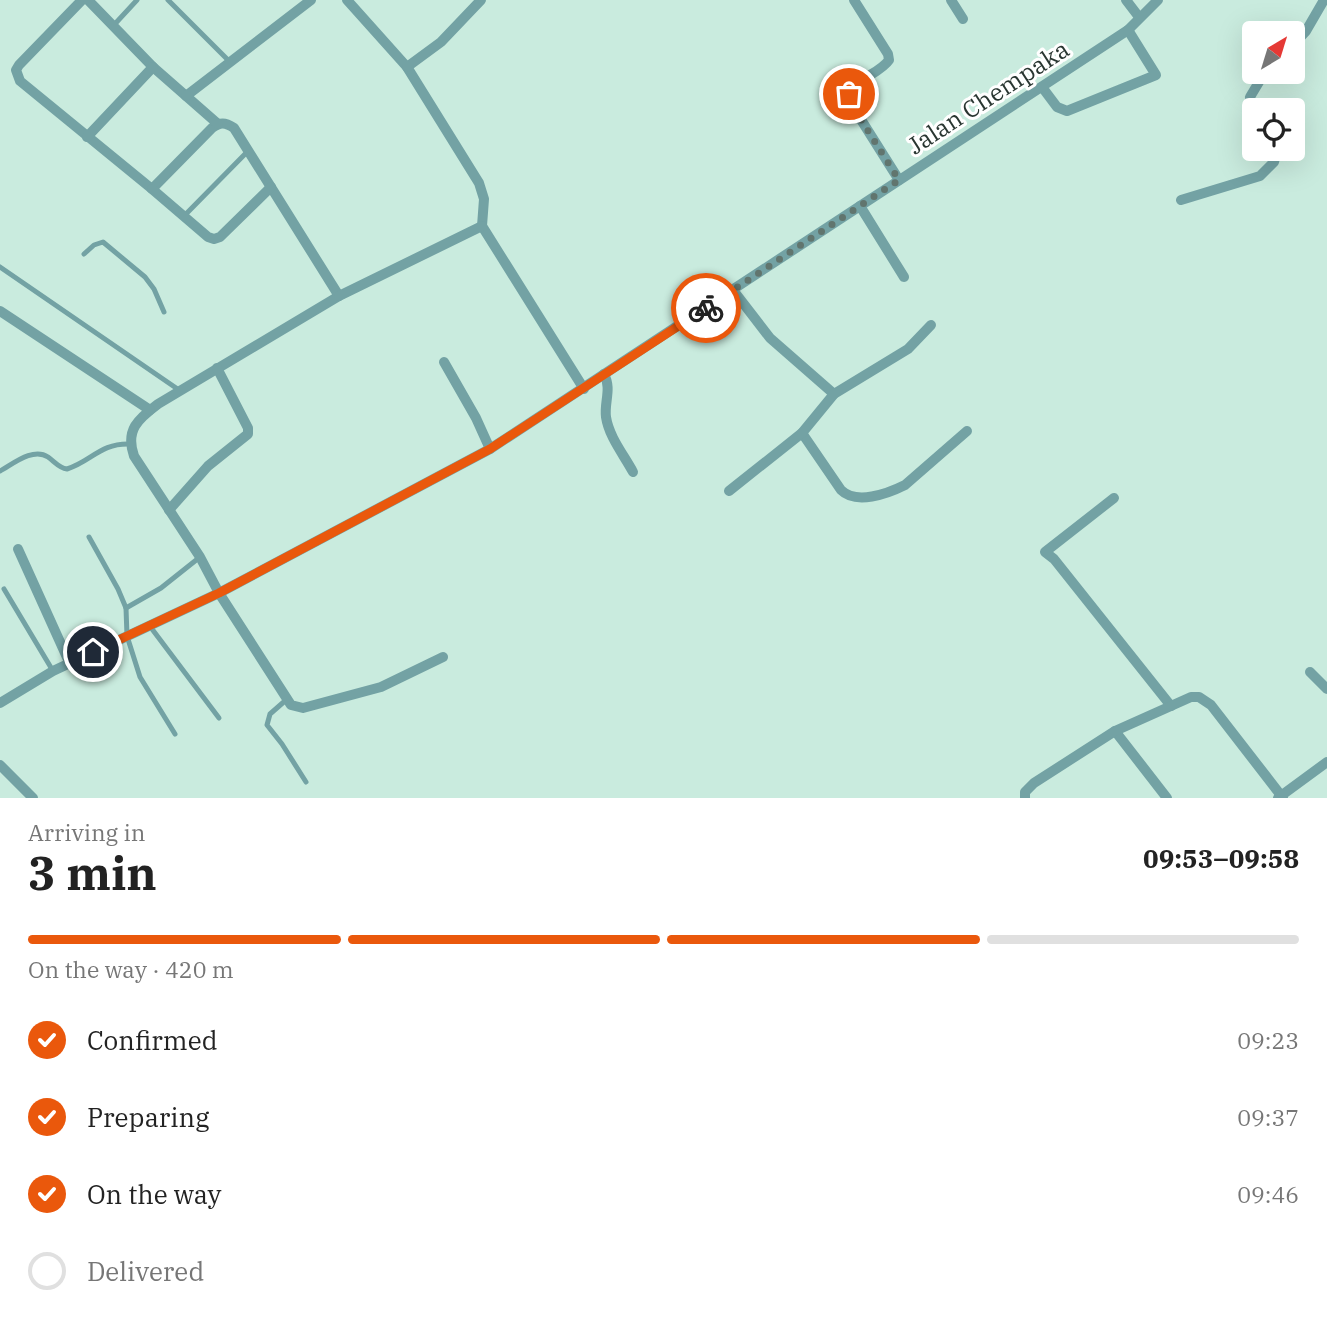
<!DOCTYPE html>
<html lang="en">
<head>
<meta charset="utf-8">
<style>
  body { margin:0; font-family:"IBM Plex Serif",serif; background:#f6f6f6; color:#222; height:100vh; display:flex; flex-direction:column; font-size:26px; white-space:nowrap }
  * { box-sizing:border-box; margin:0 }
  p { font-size:23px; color:#767676 }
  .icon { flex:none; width:38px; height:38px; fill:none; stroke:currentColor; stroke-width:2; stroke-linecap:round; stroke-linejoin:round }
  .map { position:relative; height:798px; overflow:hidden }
  .sheet { display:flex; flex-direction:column; background:#fff; flex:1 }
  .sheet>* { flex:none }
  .needle { width:46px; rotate:38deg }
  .controls { position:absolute; left:1242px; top:21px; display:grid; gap:14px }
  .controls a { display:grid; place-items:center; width:63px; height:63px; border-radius:7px; background:#fff; box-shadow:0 7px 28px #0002; font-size:35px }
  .pin { position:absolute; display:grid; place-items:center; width:60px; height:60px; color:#fff; margin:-30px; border:4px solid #fff; border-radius:50%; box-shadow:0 2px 7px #0007 }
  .courier { position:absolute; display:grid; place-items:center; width:70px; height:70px; margin:-35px; border:5px solid #ea580c; border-radius:50%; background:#fff; color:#222; box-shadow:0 2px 9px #0007 }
  .overview em { font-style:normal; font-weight:800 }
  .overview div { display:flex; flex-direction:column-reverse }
  .overview { display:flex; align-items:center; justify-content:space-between; height:119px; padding:0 28px }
  h1 { font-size:46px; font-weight:800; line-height:52px }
  .bar { display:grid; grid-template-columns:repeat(4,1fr); gap:10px 7px; align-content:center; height:84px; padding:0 28px }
  .bar i { height:9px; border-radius:5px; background:#e0e0e0 }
  .bar .current { background:#ea580c }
  .bar p { grid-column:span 4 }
  ol { padding:0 28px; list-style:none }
  li { display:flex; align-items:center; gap:21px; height:77px }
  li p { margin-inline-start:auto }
  li .icon { padding:7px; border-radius:50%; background:#ea580c; color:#fff; stroke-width:4 }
  li:last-child { color:#767676 }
  li i { width:38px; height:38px; border:4px solid #e0e0e0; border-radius:50% }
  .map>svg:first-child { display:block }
</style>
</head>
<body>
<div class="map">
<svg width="1327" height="798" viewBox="0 0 1327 798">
  <rect width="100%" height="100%" fill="#c9ebde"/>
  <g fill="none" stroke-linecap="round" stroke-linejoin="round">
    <g stroke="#73a2a4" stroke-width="5">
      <path d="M 168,0 L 230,62"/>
      <path d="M 113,26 L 137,0"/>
      <path d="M 184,216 L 248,151"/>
      <path d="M 84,254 L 94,245 L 103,242 L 145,277 L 154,289 L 164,312"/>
      <path d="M 0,267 L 179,390"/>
      <path d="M 0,471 C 13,464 33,447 48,457 C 55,462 59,468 67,469 C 92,461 100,443 130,444"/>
      <path d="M 89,537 L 118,589 L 126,608 L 127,636 L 140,677 L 175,734"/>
      <path d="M 4,589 L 53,671"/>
      <path d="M 126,608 L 161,588 L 200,557"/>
      <path d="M 149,625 L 219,718"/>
      <path d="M 286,700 L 270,714 L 267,725 L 282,744 L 306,782"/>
    </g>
    <g stroke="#73a2a4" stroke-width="10">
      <path d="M 82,0 L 19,65 L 16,70 L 20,81 L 152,189 L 212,128 C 220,122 225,122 234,128 L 339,296 L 158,404 C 138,419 125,430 134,456 L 200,557 L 219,593 L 291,705 L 303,708 L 381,687 L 443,657"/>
      <path d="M 88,0 L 153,67 L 218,124"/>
      <path d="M 347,0 L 407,67 L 479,183 L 484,199 L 482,226 L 584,389"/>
      <path d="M 854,0 L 888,54 L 889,60 C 879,75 851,79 848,99 L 899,180"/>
      <path d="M 951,0 L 963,19"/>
      <path d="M 1126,0 L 1139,17"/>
      <path d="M 1293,45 L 1306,31 L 1324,0"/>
      <path d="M 407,67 L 441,42 L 481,0"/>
      <path d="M 1042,87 L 1057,107 L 1067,111 L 1156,75 L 1128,30"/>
      <path d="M 186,96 L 311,0"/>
      <path d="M 1255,112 L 1250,97 L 1265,72"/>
      <path d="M 87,137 L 153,67"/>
      <path d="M 152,189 L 208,237 L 214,239 L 220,237 L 271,187"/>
      <path d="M 1181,200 L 1260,176 L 1274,162 L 1276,155 L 1274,149"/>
      <path d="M 860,206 L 904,277"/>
      <path d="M 733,290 L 770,338 L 834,394"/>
      <path d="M 339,296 L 482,226"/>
      <path d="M 0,311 L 150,410"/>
      <path d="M 444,362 L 476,418 L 490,449"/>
      <path d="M 604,374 C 612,389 604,402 606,417 C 609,437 624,455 633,472"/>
      <path d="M 802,433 L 841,490 C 856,505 887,494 905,485 L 967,431"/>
      <path d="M 729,491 L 802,433 L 834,394 L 908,349 L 931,325"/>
      <path d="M 1114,498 L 1045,552 L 1054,559 L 1171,706"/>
      <path d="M 169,510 L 208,466 L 248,434 L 248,428 L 217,368"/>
      <path d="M 18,549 L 70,664"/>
      <path d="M 1310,672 L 1327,689"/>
      <path d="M 0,703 L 53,671 L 219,593 L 490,449 L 1128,30 L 1158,0"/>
      <path d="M 1115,731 L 1167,798"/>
      <path d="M 0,765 L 33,798"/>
      <path d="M 1025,798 L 1025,792 L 1034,783 L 1115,731 L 1191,697 L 1199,697 L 1211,705 L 1283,798"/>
      <path d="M 1278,798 L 1327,762"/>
    </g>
  </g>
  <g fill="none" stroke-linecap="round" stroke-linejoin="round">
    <path stroke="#61756e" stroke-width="7" stroke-dasharray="0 12.6" d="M 706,308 L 899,180 L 848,99 L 849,94"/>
    <path stroke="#ea580c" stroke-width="9" d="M 93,652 L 219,593 L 490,449 L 706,308"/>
  </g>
  <g text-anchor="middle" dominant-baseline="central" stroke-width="6" stroke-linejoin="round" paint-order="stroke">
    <g font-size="24" fill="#293631" stroke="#fff">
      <text transform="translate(988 97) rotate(-33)">Jalan Chempaka</text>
    </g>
  </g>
</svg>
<div class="controls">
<a><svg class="needle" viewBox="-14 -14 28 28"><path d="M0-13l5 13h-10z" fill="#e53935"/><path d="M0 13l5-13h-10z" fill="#767676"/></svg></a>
<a><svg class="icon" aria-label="locate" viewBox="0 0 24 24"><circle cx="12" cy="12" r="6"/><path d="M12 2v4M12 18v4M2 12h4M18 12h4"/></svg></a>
</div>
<div class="pin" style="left:849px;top:94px;background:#ea580c"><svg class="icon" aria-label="bag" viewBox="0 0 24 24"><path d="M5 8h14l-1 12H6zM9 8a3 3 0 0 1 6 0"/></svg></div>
<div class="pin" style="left:93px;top:652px;background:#1f2937"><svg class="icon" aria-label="home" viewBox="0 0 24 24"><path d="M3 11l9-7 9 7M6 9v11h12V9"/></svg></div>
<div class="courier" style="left:706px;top:308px"><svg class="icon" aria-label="bike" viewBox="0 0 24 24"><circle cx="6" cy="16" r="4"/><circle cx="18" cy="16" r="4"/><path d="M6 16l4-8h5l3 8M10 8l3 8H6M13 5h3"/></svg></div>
</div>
<section class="sheet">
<div class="overview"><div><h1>3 min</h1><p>Arriving in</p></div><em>09:53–09:58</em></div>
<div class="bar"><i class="current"></i><i class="current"></i><i class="current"></i><i></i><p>On the way · 420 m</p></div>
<ol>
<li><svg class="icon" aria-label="check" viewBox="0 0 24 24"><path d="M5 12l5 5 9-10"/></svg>Confirmed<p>09:23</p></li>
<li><svg class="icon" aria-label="check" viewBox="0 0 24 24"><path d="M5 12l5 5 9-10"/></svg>Preparing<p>09:37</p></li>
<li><svg class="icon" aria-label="check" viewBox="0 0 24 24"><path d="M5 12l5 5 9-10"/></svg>On the way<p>09:46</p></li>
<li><i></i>Delivered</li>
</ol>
</section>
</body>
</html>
